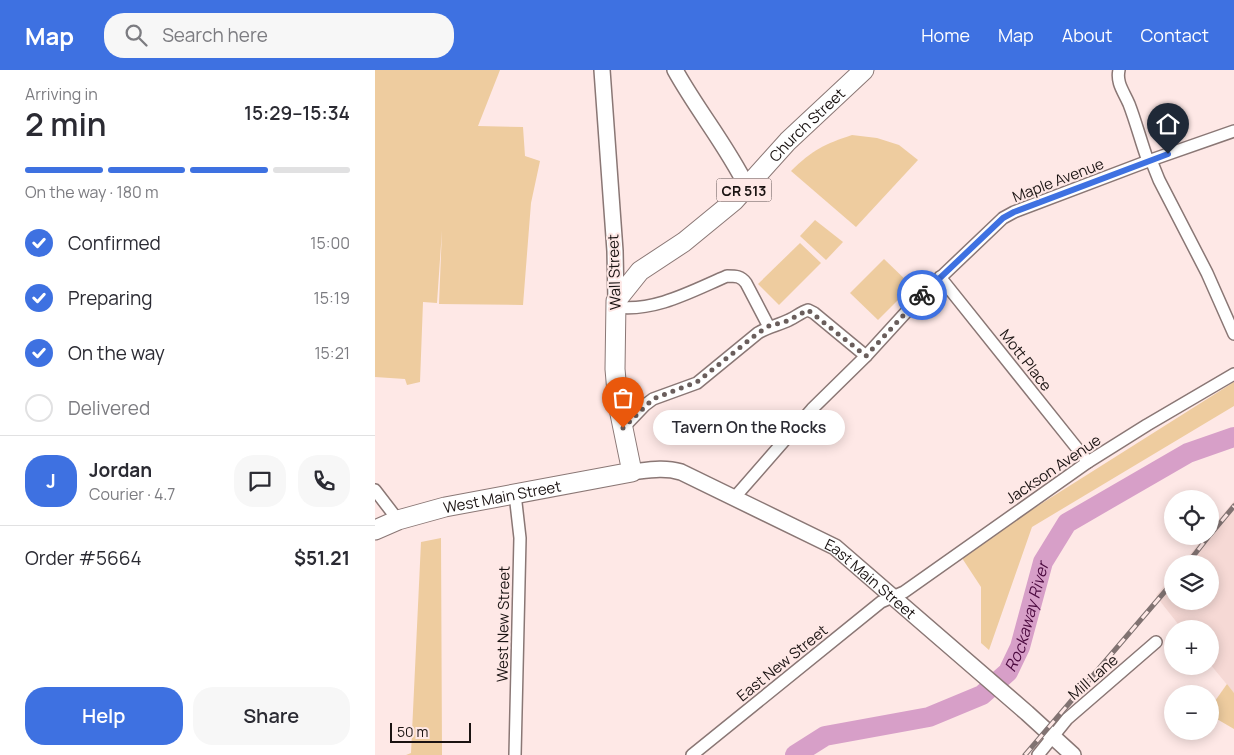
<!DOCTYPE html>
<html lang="en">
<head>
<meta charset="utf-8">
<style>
  body { margin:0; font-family:Manrope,sans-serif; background:#f7f7f7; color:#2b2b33; height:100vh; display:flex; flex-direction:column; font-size:19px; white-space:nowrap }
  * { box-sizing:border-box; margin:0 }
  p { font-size:16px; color:#7c7c81 }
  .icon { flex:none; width:28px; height:28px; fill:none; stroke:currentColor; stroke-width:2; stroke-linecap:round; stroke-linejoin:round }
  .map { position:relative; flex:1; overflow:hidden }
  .side { display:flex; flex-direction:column; background:#fff; width:375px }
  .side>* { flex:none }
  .buttons { position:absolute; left:789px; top:420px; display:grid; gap:10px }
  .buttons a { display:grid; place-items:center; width:55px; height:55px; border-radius:50%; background:#fff; box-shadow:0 2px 12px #0003; font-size:25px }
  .scale { position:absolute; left:15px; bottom:12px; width:81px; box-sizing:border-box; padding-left:5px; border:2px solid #1a1312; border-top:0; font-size:14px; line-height:18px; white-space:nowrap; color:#1a1312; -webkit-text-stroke:4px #fee8e6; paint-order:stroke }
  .pin { position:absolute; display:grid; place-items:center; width:42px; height:42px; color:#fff; margin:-51px -21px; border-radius:50% 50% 50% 0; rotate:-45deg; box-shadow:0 0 5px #0007 }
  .pin .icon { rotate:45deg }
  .courier { position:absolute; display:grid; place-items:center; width:50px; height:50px; margin:-25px; border:4px solid #3e71e1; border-radius:50%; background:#fff; color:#222; box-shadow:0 1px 6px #0007 }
  .bubble { position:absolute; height:35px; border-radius:18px; background:#fff; box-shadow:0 2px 12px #0003; font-size:16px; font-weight:600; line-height:35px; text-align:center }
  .summary em { font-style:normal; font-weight:600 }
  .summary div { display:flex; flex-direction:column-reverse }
  .summary { display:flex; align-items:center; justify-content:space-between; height:85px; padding:0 25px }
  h1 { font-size:32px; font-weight:600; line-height:38px }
  .bar { display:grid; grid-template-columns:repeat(4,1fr); gap:8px 5px; align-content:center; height:60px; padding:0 25px }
  .bar i { height:6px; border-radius:4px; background:#e1e1e2 }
  .bar .active { background:#3e71e1 }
  .bar p { grid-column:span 4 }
  .line { display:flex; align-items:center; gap:12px; padding:0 25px; border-top:1px solid #e1e1e2 }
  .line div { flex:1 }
  .round { display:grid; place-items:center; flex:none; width:52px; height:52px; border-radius:20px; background:#f7f7f7 }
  ol { padding:0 25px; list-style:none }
  li { display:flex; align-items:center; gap:15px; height:55px }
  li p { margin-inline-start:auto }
  li .icon { padding:5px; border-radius:50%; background:#3e71e1; color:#fff; stroke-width:4 }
  li:last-child { color:#7c7c81 }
  li i { width:28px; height:28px; border:2px solid #e1e1e2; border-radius:50% }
  .button { display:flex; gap:10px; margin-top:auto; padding:10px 25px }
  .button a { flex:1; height:58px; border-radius:20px; background:#3e71e1; color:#fff; font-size:20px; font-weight:600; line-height:58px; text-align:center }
  .button a+a { background:#f7f7f7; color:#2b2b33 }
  header { display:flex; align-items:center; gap:30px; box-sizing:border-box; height:70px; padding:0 25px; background:#3e71e1; color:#fff }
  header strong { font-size:24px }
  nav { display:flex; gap:28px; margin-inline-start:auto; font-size:18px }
  .search { width:350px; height:45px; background:#f7f7f7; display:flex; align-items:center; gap:12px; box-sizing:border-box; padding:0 18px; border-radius:20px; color:#7c7c81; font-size:19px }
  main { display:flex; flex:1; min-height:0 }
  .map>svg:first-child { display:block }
</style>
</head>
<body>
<header>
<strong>Map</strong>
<div class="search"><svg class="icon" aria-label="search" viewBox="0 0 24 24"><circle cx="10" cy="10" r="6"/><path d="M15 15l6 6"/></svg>Search here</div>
<nav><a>Home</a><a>Map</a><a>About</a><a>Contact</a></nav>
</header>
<main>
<section class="side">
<div class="summary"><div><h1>2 min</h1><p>Arriving in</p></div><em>15:29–15:34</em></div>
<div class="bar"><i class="active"></i><i class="active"></i><i class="active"></i><i></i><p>On the way · 180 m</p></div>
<ol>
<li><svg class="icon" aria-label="check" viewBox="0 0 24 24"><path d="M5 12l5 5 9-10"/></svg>Confirmed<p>15:00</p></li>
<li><svg class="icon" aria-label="check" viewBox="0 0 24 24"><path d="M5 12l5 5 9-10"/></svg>Preparing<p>15:19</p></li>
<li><svg class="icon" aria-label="check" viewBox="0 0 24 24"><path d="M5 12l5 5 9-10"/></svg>On the way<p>15:21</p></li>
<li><i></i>Delivered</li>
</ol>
<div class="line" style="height:90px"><b class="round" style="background:#3e71e1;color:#fff">J</b><div><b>Jordan</b><p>Courier · 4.7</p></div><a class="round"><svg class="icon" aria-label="chat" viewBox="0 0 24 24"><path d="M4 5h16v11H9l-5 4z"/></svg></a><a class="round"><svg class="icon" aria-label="phone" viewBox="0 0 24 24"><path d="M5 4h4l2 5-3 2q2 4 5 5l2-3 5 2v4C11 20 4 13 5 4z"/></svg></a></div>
<div class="line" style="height:65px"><div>Order #5664</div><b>$51.21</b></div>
<div class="button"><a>Help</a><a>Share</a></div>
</section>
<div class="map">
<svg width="859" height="685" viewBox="0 0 859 685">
  <rect width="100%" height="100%" fill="#fee8e6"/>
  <path fill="#f6d9d5" d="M 859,431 L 859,623 L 835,594 L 835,559 L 807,559 L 781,526 L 797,506 L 798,531 L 835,531 L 835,494 L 807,494 L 830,466 L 835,466 L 835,460 Z"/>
  <g fill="#eecc9f">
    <path d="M 0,0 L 125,0 L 103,56 L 148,57 L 150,86 L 165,91 L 156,133 L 148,235 L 64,234 L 67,160 L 62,233 L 48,232 L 45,312 L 32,315 L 30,309 L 0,307 Z"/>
    <path d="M 477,65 L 502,68 L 524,75 L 543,90 L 481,157 L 416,101 C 437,80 450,74 477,65 Z"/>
    <path d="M 440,150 L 468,172 L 451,190 L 425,166 Z"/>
    <path d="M 425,173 L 446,193 L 404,235 L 383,214 Z"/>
    <path d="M 509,189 L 537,216 L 503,250 L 475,223 Z"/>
    <path d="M 859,312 L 859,336 L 657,457 L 614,580 L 606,573 L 606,517 L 585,485 Z"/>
    <path d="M 66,468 L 67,685 L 31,685 L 36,683 L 46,472 Z"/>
    <path d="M 852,614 L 859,623 L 859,659 L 835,645 L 835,638 Z"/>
  </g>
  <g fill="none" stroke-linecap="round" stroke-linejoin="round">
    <path stroke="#d79fc8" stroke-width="20" id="s1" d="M 420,685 L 450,666 L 554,647 L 607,625 L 633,602 L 645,577 L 668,492 L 692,453 L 813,383 L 859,367"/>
    <g stroke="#8a7775" stroke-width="14">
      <g id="minor">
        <path d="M 744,0 C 741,13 749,22 754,34 C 761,52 766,72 773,91"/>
        <path d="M 776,90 L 784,110 L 832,203 L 859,264"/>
        <path d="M 565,207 L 713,392"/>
        <path d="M 241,237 C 280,242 317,221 352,206 C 361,206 366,206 371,213 L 394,257"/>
        <path d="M 248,358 L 270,335 L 278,329 L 322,313 L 383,263 C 393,257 404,255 414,250 C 421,247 426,242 433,240 L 439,243 L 491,286"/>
        <path d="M 0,420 L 23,450"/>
        <path d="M 360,427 L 437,339 L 491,286 L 544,228 L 628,148 L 639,142 L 776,90 L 859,61"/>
        <path d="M 140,685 L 145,468 L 140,424"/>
        <path d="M 317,685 L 506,532 L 529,522 L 713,392 L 772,355 L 859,304"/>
        <path d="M 663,685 L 692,649 L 781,572"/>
      </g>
    </g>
    <g stroke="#8a7775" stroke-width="18">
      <g id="tertiary">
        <path d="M 227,0 L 240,181 L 241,231"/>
        <path d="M 300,0 C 322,40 352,76 372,117"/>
        <path id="s2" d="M 257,402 C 274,400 289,397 306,402 L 460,477 L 652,643 L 698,685"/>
      </g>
    </g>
    <g stroke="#8a7775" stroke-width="21">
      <g id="primary">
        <path id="s3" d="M 0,460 L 23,450 L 70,437 L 257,402 L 243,334 L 240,299 L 241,231 L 265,201 L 309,172 L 359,131 L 413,71 L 489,0"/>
      </g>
    </g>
    <use href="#minor" stroke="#fff" stroke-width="11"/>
    <use href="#tertiary" stroke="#fff" stroke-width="15"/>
    <use href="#primary" stroke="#fff" stroke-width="19"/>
    <g stroke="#817372" stroke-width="5">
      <g id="rail">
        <path d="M 835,465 L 859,436"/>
        <path d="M 812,494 L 834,466"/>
        <path d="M 650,685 L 798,512"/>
      </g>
    </g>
    <use href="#rail" stroke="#fee8e6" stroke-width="3" stroke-dasharray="9" stroke-linecap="butt"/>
  </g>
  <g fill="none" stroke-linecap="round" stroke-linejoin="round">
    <path stroke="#6a5e5c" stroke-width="5" stroke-dasharray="0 9" d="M 248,358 L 278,329 L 322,312 L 383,263 L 394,256 L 412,251 L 433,240 L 491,286 L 547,225"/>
    <path stroke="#3e71e1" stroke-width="6" d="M 547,225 L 628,148 L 639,142 L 793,84"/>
  </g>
  <g text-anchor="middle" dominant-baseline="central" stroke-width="4" stroke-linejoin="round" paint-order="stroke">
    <rect fill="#fee8e6" stroke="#5e5352" stroke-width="1" x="341.5" y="108.5" width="55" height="23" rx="4"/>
    <g font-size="14" font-weight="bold" fill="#1a1312">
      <text x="369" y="120">CR 513</text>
    </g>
    <g font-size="15" fill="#1a1312" stroke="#fee8e6">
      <text stroke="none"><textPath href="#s3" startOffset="698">Church Street</textPath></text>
      <text transform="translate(683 110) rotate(-21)">Maple Avenue</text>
      <text transform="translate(239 202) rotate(-92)">Wall Street</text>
      <text transform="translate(651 290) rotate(52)">Mott Place</text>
      <text transform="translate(678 399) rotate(-34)">Jackson Avenue</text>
      <text stroke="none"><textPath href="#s3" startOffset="132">West Main Street</textPath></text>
      <text stroke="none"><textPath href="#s2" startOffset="268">East Main Street</textPath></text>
      <text transform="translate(128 554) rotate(-89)">West New Street</text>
      <text transform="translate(407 593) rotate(-39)">East New Street</text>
      <text transform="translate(718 607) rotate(-41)">Mill Lane</text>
    </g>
    <g font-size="16" font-style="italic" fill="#4b093f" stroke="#fee8e6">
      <text stroke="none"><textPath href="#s1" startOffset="292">Rockaway River</textPath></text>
    </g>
  </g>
</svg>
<div class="buttons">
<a><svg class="icon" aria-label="locate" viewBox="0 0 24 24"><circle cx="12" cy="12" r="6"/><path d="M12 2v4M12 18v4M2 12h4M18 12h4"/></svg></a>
<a><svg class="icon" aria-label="layers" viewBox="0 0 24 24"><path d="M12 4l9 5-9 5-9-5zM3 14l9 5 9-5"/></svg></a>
<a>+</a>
<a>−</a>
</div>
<div class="scale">50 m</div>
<div class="pin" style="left:248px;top:358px;background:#ea580c"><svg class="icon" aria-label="bag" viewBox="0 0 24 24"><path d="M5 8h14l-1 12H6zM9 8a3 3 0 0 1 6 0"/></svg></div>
<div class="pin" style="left:793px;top:84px;background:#1f2937"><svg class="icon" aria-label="home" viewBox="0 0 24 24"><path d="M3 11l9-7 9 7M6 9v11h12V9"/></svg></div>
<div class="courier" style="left:547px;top:225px"><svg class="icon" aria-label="bike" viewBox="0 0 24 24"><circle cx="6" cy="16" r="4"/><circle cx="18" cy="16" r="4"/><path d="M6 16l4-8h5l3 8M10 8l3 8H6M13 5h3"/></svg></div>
<div class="bubble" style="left:278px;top:340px;width:192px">Tavern On the Rocks</div>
</div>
</main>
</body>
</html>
